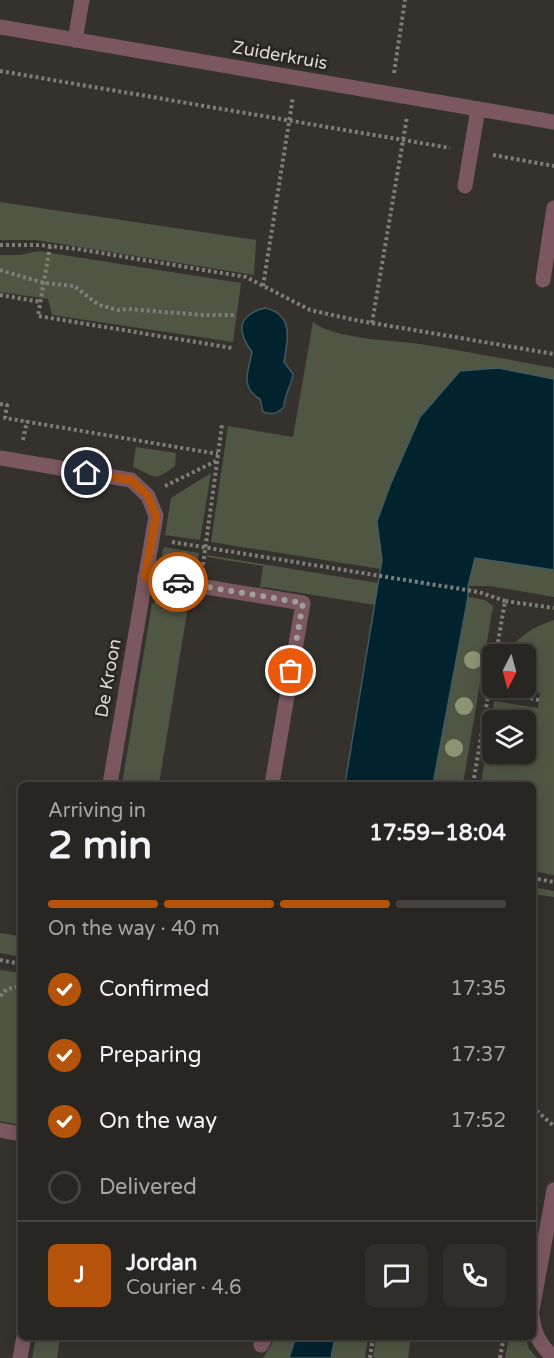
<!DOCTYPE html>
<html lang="en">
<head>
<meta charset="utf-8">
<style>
  body { margin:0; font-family:"Varela Round",sans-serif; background:#302e2a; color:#f1f3f6; height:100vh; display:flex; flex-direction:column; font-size:22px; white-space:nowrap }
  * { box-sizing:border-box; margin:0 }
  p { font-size:20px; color:#a5a5a5 }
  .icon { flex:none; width:33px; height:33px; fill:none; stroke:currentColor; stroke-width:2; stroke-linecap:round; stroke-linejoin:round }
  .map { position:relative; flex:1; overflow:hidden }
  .panel { position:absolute; left:18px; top:782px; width:518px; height:558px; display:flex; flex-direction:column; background:#282622; border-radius:9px; box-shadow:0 3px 15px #0003,0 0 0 2px #444340 }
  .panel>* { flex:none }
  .needle { width:39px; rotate:186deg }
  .buttons { position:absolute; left:482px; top:644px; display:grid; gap:12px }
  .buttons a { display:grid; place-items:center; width:54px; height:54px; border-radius:9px; background:#282622; box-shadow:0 3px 15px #0003,0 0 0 2px #444340; font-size:30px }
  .pin { position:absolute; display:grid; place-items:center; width:51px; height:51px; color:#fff; margin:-26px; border:3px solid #fff; border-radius:50%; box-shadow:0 2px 6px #0007 }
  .courier { position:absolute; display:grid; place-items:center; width:60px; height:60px; margin:-30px; border:4px solid #b45309; border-radius:50%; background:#fff; color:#222; box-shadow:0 2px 8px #0007 }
  .headline em { font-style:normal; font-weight:700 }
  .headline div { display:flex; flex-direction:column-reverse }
  .headline { display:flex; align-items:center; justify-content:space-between; height:102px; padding:0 30px }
  h1 { font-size:39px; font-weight:700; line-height:45px }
  .bar { display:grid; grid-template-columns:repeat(4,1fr); gap:9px 6px; align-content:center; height:72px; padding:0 30px }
  .bar i { height:8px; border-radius:4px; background:#444340 }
  .bar .selected { background:#b45309 }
  .bar p { grid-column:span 4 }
  .line { display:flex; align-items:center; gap:15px; padding:0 30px; border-top:2px solid #444340 }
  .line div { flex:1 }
  .round { display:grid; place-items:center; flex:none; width:63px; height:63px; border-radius:9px; background:#302e2a }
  ol { padding:0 30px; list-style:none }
  li { display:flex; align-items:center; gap:18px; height:66px }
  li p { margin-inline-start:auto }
  li .icon { padding:6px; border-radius:50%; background:#b45309; color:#fff; stroke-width:4 }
  li:last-child { color:#a5a5a5 }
  li i { width:33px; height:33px; border:3px solid #444340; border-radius:50% }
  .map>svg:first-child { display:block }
</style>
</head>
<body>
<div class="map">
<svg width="554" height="1358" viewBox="0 0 554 1358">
  <rect width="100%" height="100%" fill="#35322e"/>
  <g fill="#505644" fill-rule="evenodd">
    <path d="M 0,202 L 256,240 L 254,275 L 36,240 L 0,240 Z"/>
    <path d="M 38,251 L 241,283 L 233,342 L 52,315 L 48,299 L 0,292 L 0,255 L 20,255 Z"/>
    <path d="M 313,322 C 335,340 396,340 426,345 C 469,352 511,360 554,368 L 554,379 L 498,368 L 377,521 L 382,560 L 381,569 L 211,542 L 228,426 L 293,437 Z"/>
    <path d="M 136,447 L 176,453 L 175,466 C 151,483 158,477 133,467 Z"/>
    <path d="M 211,473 L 200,540 L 165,535 L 171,498 Z"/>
    <path d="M 164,547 L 199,553 L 195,576 C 180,573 155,569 164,547 Z"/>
    <path d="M 207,555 L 378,583 L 375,605 L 264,587 L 260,588 L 263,566 L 207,557 Z"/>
    <path d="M 475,557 L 554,570 L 554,597 L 490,586 L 468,586 Z"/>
    <path d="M 163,595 L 189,600 L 159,784 L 122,784 L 152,604 Z"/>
    <path d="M 468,597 L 485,600 L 493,606 L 463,784 L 433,784 Z"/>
    <path d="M 554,620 L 554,875 L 533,871 L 532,784 L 481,784 L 494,701 L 538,708 L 540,693 L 510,687 L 525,687 L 525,654 L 505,654 C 521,635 531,628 554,620 ZM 492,720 L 525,720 L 525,753 L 492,753 Z"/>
    <path d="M 532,887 L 554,891 L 554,897 L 533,894 Z"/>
    <path d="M 0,933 L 21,936 L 21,957 L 0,953 Z"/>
    <path d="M 0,970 L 21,973 L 21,1125 L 0,1121 Z"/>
    <path d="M 36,1337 L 60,1337 L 57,1358 L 32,1358 Z"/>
    <path d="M 276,1337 L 296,1337 L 289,1358 L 263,1358 Z"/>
    <path d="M 335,1337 L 368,1337 L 365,1358 L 331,1358 Z"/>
    <path d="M 376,1337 L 411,1337 L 408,1358 L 373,1358 Z"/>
    <path d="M 509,1337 L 525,1337 L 529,1349 L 537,1358 L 505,1358 Z"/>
  </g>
  <g fill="#00232e" stroke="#425960" stroke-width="1.5">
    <path d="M 265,308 C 294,314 288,340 284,362 L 293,374 C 291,387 284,395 284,407 C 277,414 272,415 263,412 L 260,399 C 240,388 248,371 252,352 C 236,330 238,315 265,308 Z"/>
    <path d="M 498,368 L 554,379 L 554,570 L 475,558 L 468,586 L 468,597 L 433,784 L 345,784 L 382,560 L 377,521 L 391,483 L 420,417 L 460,371 Z"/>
    <path d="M 296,1337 L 335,1337 L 331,1358 L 289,1358 Z"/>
  </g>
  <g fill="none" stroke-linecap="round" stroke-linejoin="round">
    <g stroke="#7f7c79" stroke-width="4" stroke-dasharray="3 3" stroke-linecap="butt">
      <path d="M 0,71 L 450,148"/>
      <path d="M 394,73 L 405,0"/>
      <path d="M 493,155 L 554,166"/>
      <path d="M 0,245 L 39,245 L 77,249 L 246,277 L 310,310 L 355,320 L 554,354"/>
      <path d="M 50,246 L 38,316 L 232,348"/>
      <path d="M 0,270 L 44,283 L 74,286 L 99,305 L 118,310 L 127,309 L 204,315 L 236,315"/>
      <path d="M 263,286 L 293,97"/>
      <path d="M 0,295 L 41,302"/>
      <path d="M 372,323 L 407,117"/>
      <path d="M 0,404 L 7,405 L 5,418 L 218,454"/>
      <path d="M 23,440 L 27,421"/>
      <path d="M 165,486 L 216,461"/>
      <path d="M 172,542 L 479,592 L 505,601"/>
      <path d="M 203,565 L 222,425"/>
      <path d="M 496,654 L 505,601 L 554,608"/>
      <path d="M 489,690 L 539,700"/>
      <path d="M 473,784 L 492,673"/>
      <path d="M 532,878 L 554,882"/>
      <path d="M 0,960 L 21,964"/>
      <path d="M 0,996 L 7,989 L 21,986"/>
      <path d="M 532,1107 L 554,1126"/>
      <path d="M 370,1358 L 373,1336"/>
      <path d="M 500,1358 L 504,1336"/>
    </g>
    <g stroke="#7b5860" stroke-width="15">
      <path d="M 0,27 L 554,122"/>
      <path d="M 75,40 L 82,0"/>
      <path d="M 465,186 L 478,109"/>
      <path d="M 543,280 L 554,208"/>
      <path d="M 0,458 L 131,480 L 148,496 L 156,516 L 110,784"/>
      <path d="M 145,577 L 303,603 L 272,784"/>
      <path d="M 0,1130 L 21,1134"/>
      <path d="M 532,1310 L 554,1190"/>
      <path d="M 532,1315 C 534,1334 540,1345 554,1358"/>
      <path d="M 261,1345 L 266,1336"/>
      <path d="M 20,1358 L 24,1336"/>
    </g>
  </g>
  <g fill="#8b9474">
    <circle cx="473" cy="660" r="9"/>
    <circle cx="464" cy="706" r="9"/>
    <circle cx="454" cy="748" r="9"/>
  </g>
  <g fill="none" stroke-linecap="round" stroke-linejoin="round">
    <path stroke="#a19e9b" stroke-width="6" stroke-dasharray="0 10.8" d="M 178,582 L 303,603 L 291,671"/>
    <path stroke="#b45309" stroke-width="8" d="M 87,473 L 131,480 L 148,496 L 156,516 L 145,577 L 178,582"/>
  </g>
  <g text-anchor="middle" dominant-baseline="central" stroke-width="6" stroke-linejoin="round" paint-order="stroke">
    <g font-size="18" fill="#dbd8d6" stroke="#2b2824">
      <text transform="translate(280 55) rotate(10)">Zuiderkruis</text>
      <text transform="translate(108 678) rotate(-80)">De Kroon</text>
    </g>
  </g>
</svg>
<div class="buttons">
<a><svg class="needle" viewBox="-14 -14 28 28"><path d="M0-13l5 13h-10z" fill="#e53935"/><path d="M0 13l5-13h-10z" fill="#a5a5a5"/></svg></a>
<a><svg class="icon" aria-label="layers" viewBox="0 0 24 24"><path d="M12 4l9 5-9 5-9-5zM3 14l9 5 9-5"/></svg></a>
</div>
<div class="pin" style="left:291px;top:671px;background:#ea580c"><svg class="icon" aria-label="bag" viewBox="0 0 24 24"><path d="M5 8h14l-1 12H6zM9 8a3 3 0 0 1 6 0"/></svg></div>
<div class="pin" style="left:87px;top:473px;background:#1f2937"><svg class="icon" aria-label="home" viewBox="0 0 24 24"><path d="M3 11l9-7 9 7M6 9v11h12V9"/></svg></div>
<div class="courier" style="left:178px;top:582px"><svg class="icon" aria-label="car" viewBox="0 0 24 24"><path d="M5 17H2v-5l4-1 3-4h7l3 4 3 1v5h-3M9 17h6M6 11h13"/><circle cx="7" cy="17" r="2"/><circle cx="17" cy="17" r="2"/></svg></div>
<section class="panel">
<div class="headline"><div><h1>2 min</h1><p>Arriving in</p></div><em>17:59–18:04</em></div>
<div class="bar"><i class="selected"></i><i class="selected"></i><i class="selected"></i><i></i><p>On the way · 40 m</p></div>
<ol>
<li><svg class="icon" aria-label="check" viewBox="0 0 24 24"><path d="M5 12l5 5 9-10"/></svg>Confirmed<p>17:35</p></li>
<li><svg class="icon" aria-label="check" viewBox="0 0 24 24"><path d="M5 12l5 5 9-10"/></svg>Preparing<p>17:37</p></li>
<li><svg class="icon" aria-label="check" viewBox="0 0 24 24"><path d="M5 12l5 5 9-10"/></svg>On the way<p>17:52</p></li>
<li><i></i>Delivered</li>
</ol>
<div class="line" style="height:108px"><b class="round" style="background:#b45309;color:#fff">J</b><div><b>Jordan</b><p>Courier · 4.6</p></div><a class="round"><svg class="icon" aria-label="chat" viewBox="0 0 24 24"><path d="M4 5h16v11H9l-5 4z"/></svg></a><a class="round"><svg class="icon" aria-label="phone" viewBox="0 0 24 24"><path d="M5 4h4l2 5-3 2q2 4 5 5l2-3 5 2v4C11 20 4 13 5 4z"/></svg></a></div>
</section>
</div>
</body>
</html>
